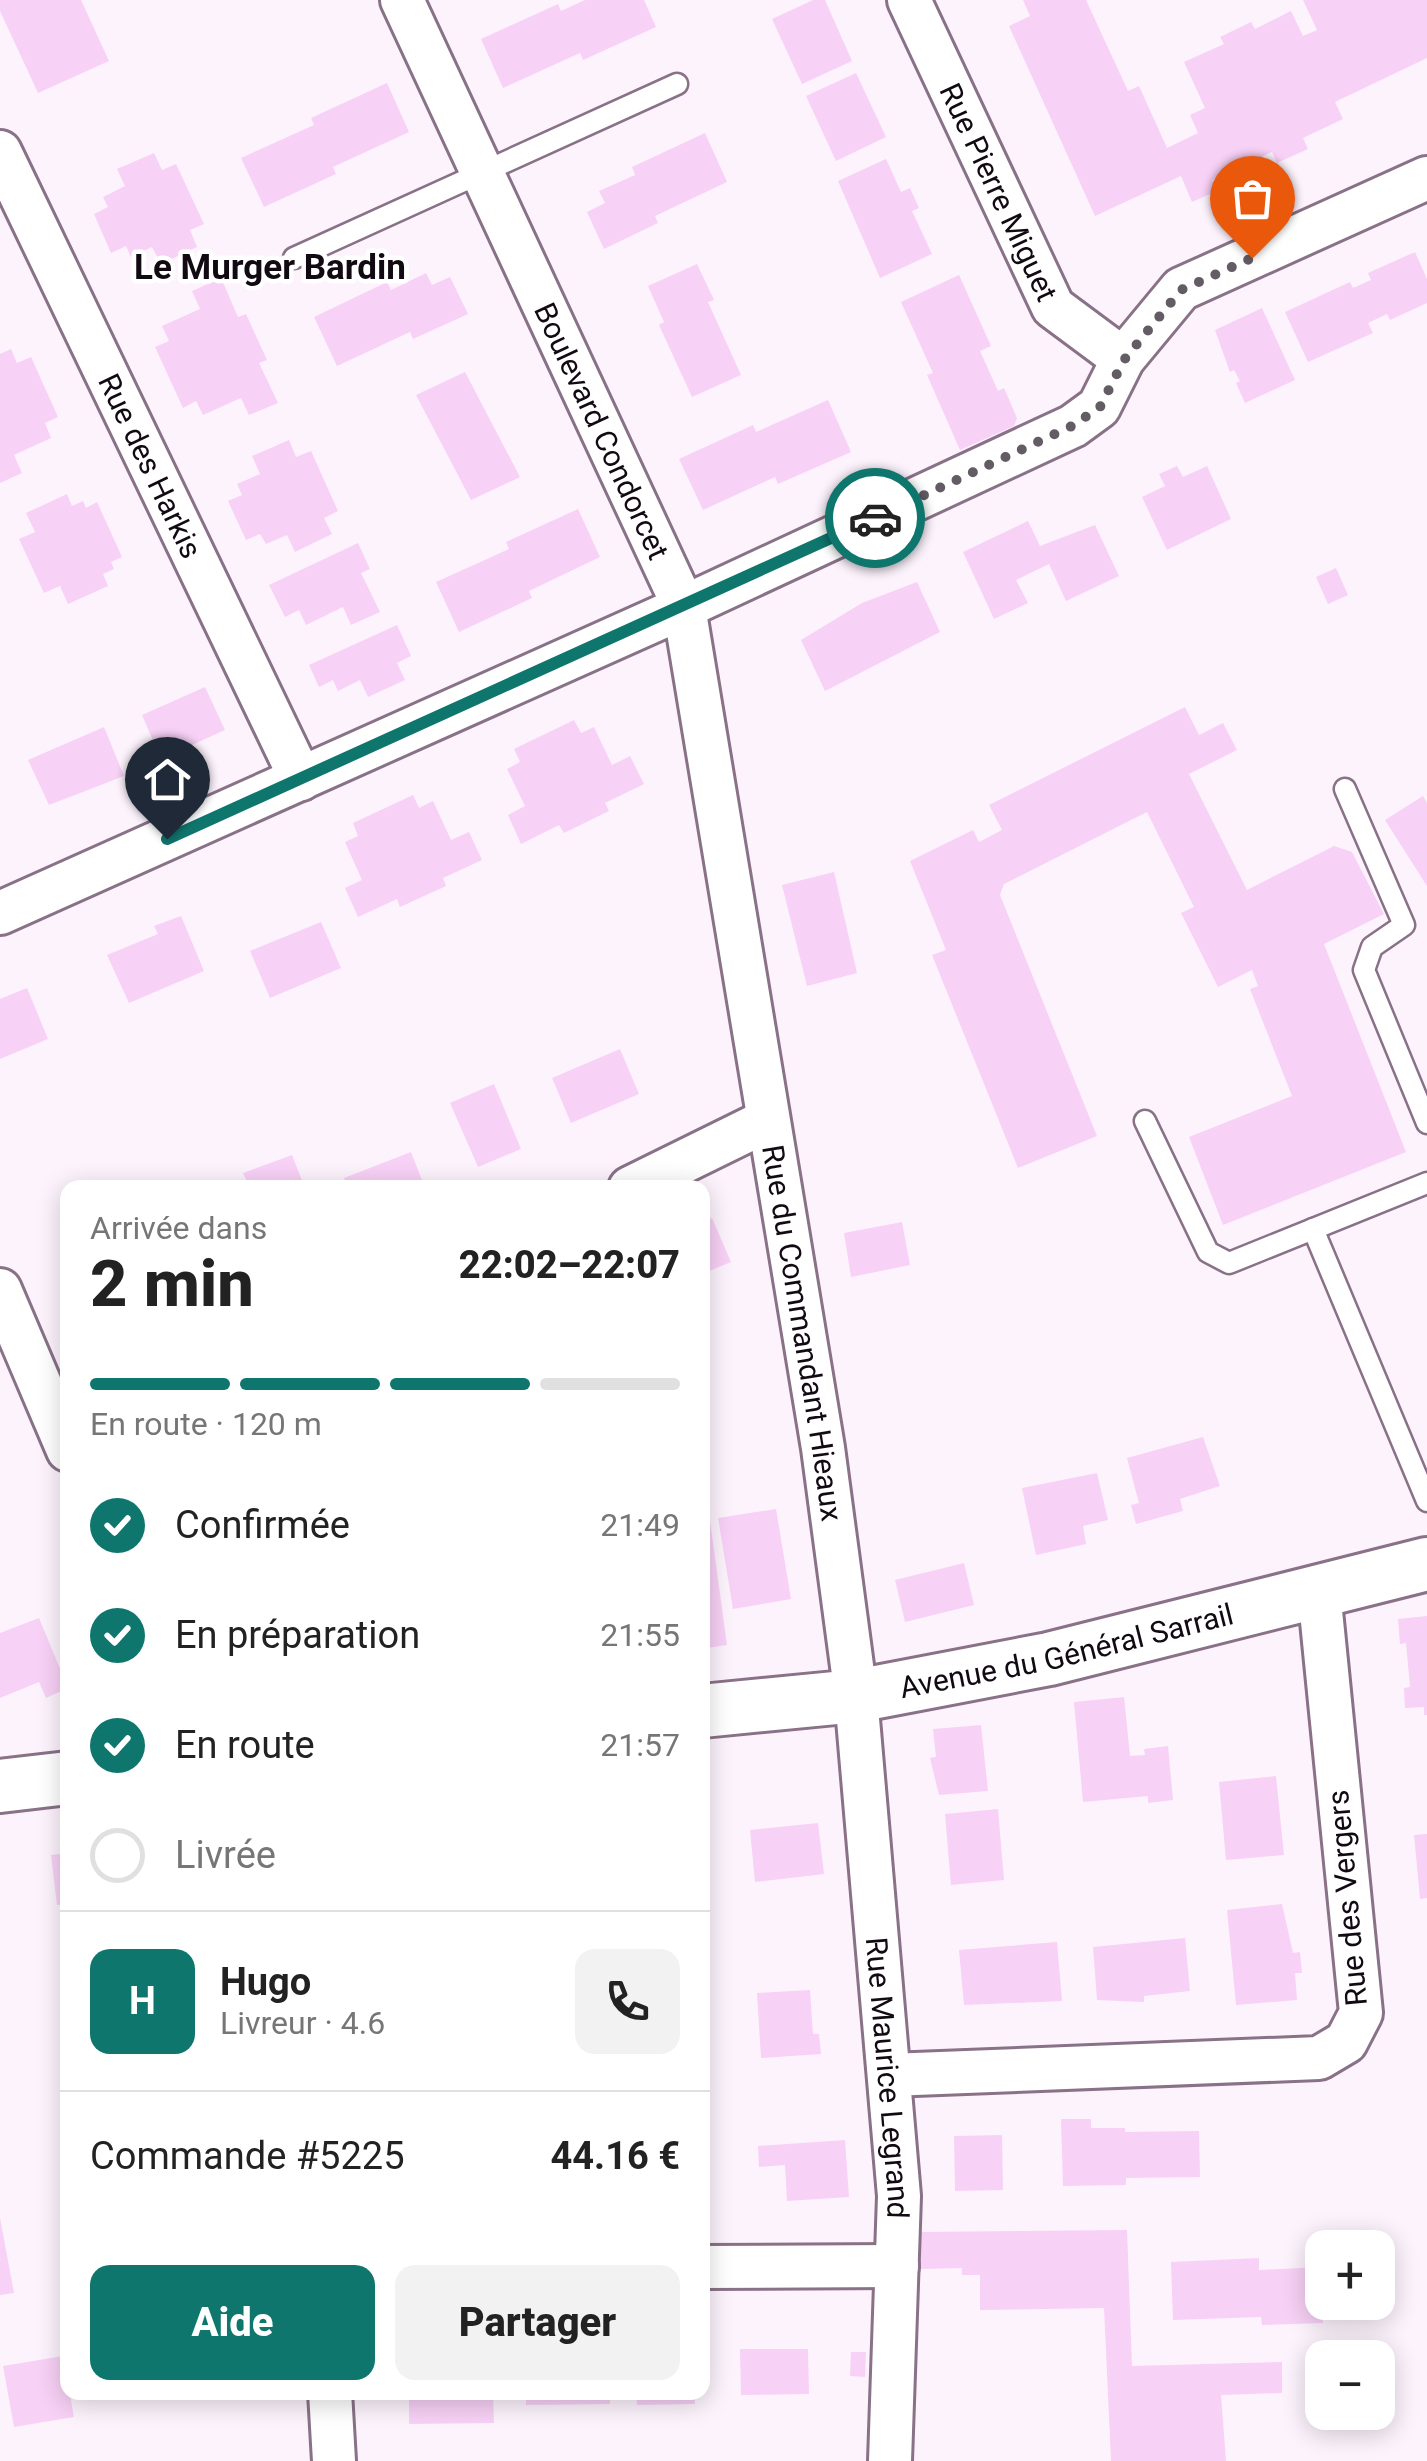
<!DOCTYPE html>
<html lang="fr">
<head>
<meta charset="utf-8">
<style>
  body { margin:0; font-family:Roboto,sans-serif; background:#f2f2f2; color:#222; height:100vh; display:flex; flex-direction:column; font-size:38px; white-space:nowrap }
  * { box-sizing:border-box; margin:0 }
  p { font-size:32px; color:#767676 }
  .icon { flex:none; width:55px; height:55px; fill:none; stroke:currentColor; stroke-width:2; stroke-linecap:round; stroke-linejoin:round }
  .map { position:relative; flex:1; overflow:hidden }
  .panel { position:absolute; left:60px; top:1180px; width:650px; height:1220px; display:flex; flex-direction:column; background:#fff; border-radius:20px; box-shadow:0 5px 25px #0003 }
  .panel>* { flex:none }
  .fabs { position:absolute; left:1305px; top:2230px; display:grid; gap:20px }
  .fabs a { display:grid; place-items:center; width:90px; height:90px; border-radius:20px; background:#fff; box-shadow:0 5px 25px #0003; font-size:50px }
  .pin { position:absolute; display:grid; place-items:center; width:85px; height:85px; color:#fff; margin:-102px -42px; border-radius:50% 50% 50% 0; rotate:-45deg; box-shadow:0 0 10px #0007 }
  .pin .icon { rotate:45deg }
  .courier { position:absolute; display:grid; place-items:center; width:100px; height:100px; margin:-50px; border:8px solid #0f766e; border-radius:50%; background:#fff; color:#222; box-shadow:0 2px 12px #0007 }
  .head em { font-style:normal; font-weight:800 }
  .head div { display:flex; flex-direction:column-reverse }
  .head { display:flex; align-items:center; justify-content:space-between; height:170px; padding:0 30px }
  h1 { font-size:65px; font-weight:800; line-height:75px }
  .bar { display:grid; grid-template-columns:repeat(4,1fr); gap:15px 10px; align-content:center; height:120px; padding:0 30px }
  .bar i { height:12px; border-radius:8px; background:#e0e0e0 }
  .bar .selected { background:#0f766e }
  .bar p { grid-column:span 4 }
  .line { display:flex; align-items:center; gap:25px; padding:0 30px; border-top:2px solid #e0e0e0 }
  .line div { flex:1 }
  .round { display:grid; place-items:center; flex:none; width:105px; height:105px; border-radius:20px; background:#f2f2f2 }
  ol { padding:0 30px; list-style:none }
  li { display:flex; align-items:center; gap:30px; height:110px }
  li p { margin-inline-start:auto }
  li .icon { padding:10px; border-radius:50%; background:#0f766e; color:#fff; stroke-width:4 }
  li:last-child { color:#767676 }
  li i { width:55px; height:55px; border:5px solid #e0e0e0; border-radius:50% }
  .cta { display:flex; gap:20px; margin-top:auto; padding:20px 30px }
  .cta a { flex:1; height:115px; border-radius:20px; background:#0f766e; color:#fff; font-size:40px; font-weight:800; line-height:115px; text-align:center }
  .cta a+a { background:#f2f2f2; color:#222 }
  .map>svg:first-child { display:block }
</style>
</head>
<body>
<div class="map">
<svg width="1427" height="2461" viewBox="0 0 1427 2461">
  <rect width="100%" height="100%" fill="#fdf3fd"/>
  <g fill="#f8d1f6">
    <path d="M 0,0 L 81,0 L 109,61 L 38,93 L 0,11 Z"/>
    <path d="M 585,0 L 644,0 L 656,27 L 583,60 L 580,53 L 503,88 L 481,39 L 558,4 L 561,11 Z"/>
    <path d="M 813,0 L 825,0 L 852,61 L 802,84 L 772,19 Z"/>
    <path d="M 1023,0 L 1086,0 L 1128,91 L 1139,86 L 1167,148 L 1198,133 L 1190,115 L 1205,108 L 1184,62 L 1224,44 L 1220,37 L 1251,22 L 1255,29 L 1291,11 L 1303,36 L 1317,30 L 1303,0 L 1427,0 L 1427,58 L 1335,102 L 1343,119 L 1303,138 L 1308,149 L 1277,163 L 1272,152 L 1212,180 L 1217,191 L 1192,202 L 1181,176 L 1095,216 L 1009,26 L 1030,16 Z"/>
    <path d="M 856,73 L 886,137 L 836,161 L 806,96 Z"/>
    <path d="M 387,83 L 409,132 L 333,167 L 336,174 L 264,207 L 241,158 L 314,125 L 311,118 Z"/>
    <path d="M 705,133 L 727,182 L 655,216 L 658,223 L 604,249 L 587,212 L 605,203 L 599,191 L 635,175 L 632,167 Z"/>
    <path d="M 154,153 L 162,170 L 176,164 L 204,224 L 190,230 L 197,247 L 161,264 L 152,247 L 131,257 L 126,246 L 111,253 L 94,214 L 108,207 L 103,197 L 125,186 L 117,169 Z"/>
    <path d="M 886,159 L 901,192 L 910,188 L 919,208 L 912,211 L 932,254 L 880,278 L 838,181 Z"/>
    <path d="M 1415,252 L 1427,279 L 1427,303 L 1390,320 L 1387,314 L 1368,323 L 1373,333 L 1308,362 L 1285,312 L 1350,282 L 1353,288 L 1371,280 L 1368,273 Z"/>
    <path d="M 697,264 L 714,300 L 708,302 L 741,375 L 692,397 L 659,325 L 664,322 L 648,286 Z"/>
    <path d="M 426,273 L 432,285 L 450,277 L 468,314 L 413,339 L 410,332 L 337,366 L 314,317 L 387,282 L 391,290 Z"/>
    <path d="M 959,275 L 991,346 L 980,351 L 998,391 L 1004,388 L 1017,418 L 1014,426 L 960,450 L 927,375 L 933,373 L 901,302 Z"/>
    <path d="M 221,278 L 238,317 L 246,314 L 267,360 L 259,363 L 278,403 L 249,415 L 241,398 L 203,415 L 196,401 L 183,408 L 155,347 L 169,341 L 162,326 L 200,309 L 192,291 Z"/>
    <path d="M 1262,308 L 1295,380 L 1245,403 L 1236,383 L 1240,381 L 1234,370 L 1230,372 L 1215,330 Z"/>
    <path d="M 11,349 L 17,363 L 31,357 L 58,417 L 45,423 L 51,438 L 14,455 L 22,473 L 0,483 L 0,354 Z"/>
    <path d="M 465,372 L 520,477 L 471,500 L 416,395 Z"/>
    <path d="M 828,400 L 851,452 L 778,484 L 775,477 L 703,510 L 679,459 L 753,425 L 756,432 Z"/>
    <path d="M 289,440 L 296,457 L 311,451 L 338,511 L 324,518 L 332,534 L 295,552 L 287,535 L 266,544 L 260,534 L 246,540 L 228,501 L 242,495 L 237,484 L 260,474 L 252,456 Z"/>
    <path d="M 1177,466 L 1183,477 L 1207,466 L 1231,519 L 1167,550 L 1142,497 L 1165,486 L 1159,474 Z"/>
    <path d="M 67,494 L 72,506 L 83,501 L 86,508 L 97,502 L 122,557 L 111,562 L 114,569 L 103,574 L 108,586 L 68,604 L 60,586 L 44,593 L 19,539 L 35,532 L 26,513 Z"/>
    <path d="M 578,509 L 600,557 L 529,591 L 532,598 L 459,632 L 436,582 L 509,549 L 506,542 Z"/>
    <path d="M 1028,521 L 1040,546 L 1095,525 L 1119,576 L 1066,601 L 1049,564 L 1016,580 L 1028,603 L 994,619 L 963,552 Z"/>
    <path d="M 358,543 L 370,569 L 361,573 L 380,612 L 351,625 L 343,607 L 306,625 L 299,610 L 285,617 L 269,585 Z"/>
    <path d="M 1336,568 L 1348,595 L 1328,604 L 1316,577 Z"/>
    <path d="M 917,582 L 940,632 L 825,691 L 801,640 L 862,603 Z"/>
    <path d="M 397,625 L 411,656 L 397,663 L 405,680 L 368,697 L 360,680 L 338,691 L 333,680 L 319,687 L 309,665 Z"/>
    <path d="M 205,687 L 225,730 L 161,759 L 142,715 Z"/>
    <path d="M 1185,707 L 1199,735 L 1223,723 L 1237,750 L 1189,774 L 1247,890 L 1334,846 L 1352,852 L 1384,914 L 1324,944 L 1406,1152 L 1223,1225 L 1189,1137 L 1292,1096 L 1250,989 L 1258,986 L 1252,970 L 1218,987 L 1181,913 L 1194,907 L 1147,812 L 1004,884 L 1000,895 L 1097,1136 L 1018,1168 L 932,955 L 946,950 L 910,861 L 973,830 L 979,842 L 1002,830 L 989,805 Z"/>
    <path d="M 574,720 L 581,733 L 594,727 L 612,765 L 630,756 L 644,784 L 605,803 L 609,811 L 564,833 L 559,825 L 521,844 L 508,815 L 525,806 L 507,769 L 520,762 L 514,749 Z"/>
    <path d="M 104,727 L 124,776 L 49,805 L 28,760 Z"/>
    <path d="M 413,795 L 419,808 L 433,801 L 451,840 L 469,832 L 482,860 L 443,878 L 446,886 L 400,907 L 397,899 L 358,917 L 345,888 L 362,880 L 345,842 L 358,836 L 353,823 Z"/>
    <path d="M 1423,796 L 1427,803 L 1427,886 L 1385,820 Z"/>
    <path d="M 834,872 L 857,973 L 807,986 L 782,885 Z"/>
    <path d="M 181,916 L 204,971 L 129,1003 L 107,955 L 158,934 L 154,926 Z"/>
    <path d="M 321,922 L 341,968 L 270,998 L 250,951 Z"/>
    <path d="M 27,988 L 48,1039 L 0,1059 L 0,999 Z"/>
    <path d="M 620,1049 L 639,1094 L 571,1123 L 552,1078 Z"/>
    <path d="M 494,1084 L 521,1149 L 478,1167 L 450,1103 Z"/>
    <path d="M 411,1152 L 425,1188 L 348,1188 L 344,1178 Z"/>
    <path d="M 292,1155 L 305,1188 L 250,1188 L 243,1173 Z"/>
    <path d="M 712,1218 L 731,1262 L 702,1274 L 702,1222 Z"/>
    <path d="M 902,1222 L 910,1265 L 851,1277 L 844,1233 Z"/>
    <path d="M 1203,1437 L 1220,1486 L 1180,1499 L 1183,1511 L 1136,1524 L 1131,1505 L 1139,1503 L 1127,1458 Z"/>
    <path d="M 1097,1473 L 1108,1520 L 1083,1526 L 1086,1544 L 1036,1555 L 1022,1488 Z"/>
    <path d="M 705,1484 L 727,1645 L 707,1648 L 702,1631 Z"/>
    <path d="M 776,1509 L 791,1599 L 733,1609 L 718,1518 Z"/>
    <path d="M 964,1563 L 974,1605 L 905,1622 L 895,1580 Z"/>
    <path d="M 1427,1616 L 1427,1715 L 1424,1715 L 1424,1707 L 1405,1708 L 1404,1688 L 1410,1687 L 1406,1643 L 1400,1644 L 1398,1619 Z"/>
    <path d="M 39,1618 L 68,1688 L 46,1698 L 39,1682 L 0,1698 L 0,1633 Z"/>
    <path d="M 1124,1697 L 1130,1756 L 1145,1755 L 1144,1749 L 1168,1746 L 1173,1800 L 1148,1803 L 1148,1796 L 1083,1802 L 1074,1702 Z"/>
    <path d="M 981,1725 L 988,1791 L 939,1795 L 930,1758 L 936,1757 L 933,1729 Z"/>
    <path d="M 1276,1776 L 1284,1855 L 1226,1860 L 1219,1782 Z"/>
    <path d="M 998,1809 L 1004,1880 L 951,1885 L 945,1814 Z"/>
    <path d="M 818,1823 L 824,1874 L 755,1882 L 750,1830 Z"/>
    <path d="M 1427,1834 L 1427,1898 L 1420,1899 L 1414,1835 Z"/>
    <path d="M 68,1853 L 68,1904 L 57,1905 L 51,1855 Z"/>
    <path d="M 1282,1904 L 1293,1953 L 1300,1952 L 1302,1973 L 1295,1973 L 1297,2000 L 1236,2005 L 1227,1910 Z"/>
    <path d="M 1185,1938 L 1190,1991 L 1144,1996 L 1144,2002 L 1097,2000 L 1093,1947 Z"/>
    <path d="M 1057,1942 L 1062,2001 L 964,2005 L 959,1950 Z"/>
    <path d="M 810,1990 L 813,2034 L 819,2034 L 821,2054 L 761,2058 L 757,1993 Z"/>
    <path d="M 1061,2119 L 1091,2119 L 1091,2128 L 1125,2128 L 1125,2132 L 1199,2131 L 1200,2177 L 1126,2178 L 1126,2185 L 1063,2186 Z"/>
    <path d="M 1002,2135 L 1003,2190 L 955,2191 L 954,2136 Z"/>
    <path d="M 845,2140 L 849,2197 L 787,2201 L 785,2165 L 759,2167 L 758,2146 Z"/>
    <path d="M 0,2218 L 14,2293 L 0,2295 Z"/>
    <path d="M 1127,2230 L 1132,2366 L 1282,2362 L 1282,2393 L 1221,2395 L 1226,2461 L 1111,2461 L 1104,2308 L 980,2310 L 980,2275 L 962,2275 L 962,2268 L 920,2269 L 921,2232 Z"/>
    <path d="M 1259,2258 L 1259,2270 L 1321,2267 L 1323,2323 L 1262,2325 L 1261,2317 L 1173,2320 L 1171,2262 Z"/>
    <path d="M 740,2349 L 808,2349 L 809,2394 L 741,2395 Z"/>
    <path d="M 851,2352 L 866,2352 L 865,2377 L 850,2376 Z"/>
    <path d="M 63,2356 L 74,2417 L 14,2427 L 3,2366 Z"/>
    <path d="M 409,2392 L 493,2392 L 494,2423 L 409,2424 Z"/>
    <path d="M 526,2392 L 610,2392 L 610,2404 L 526,2405 Z"/>
    <path d="M 636,2392 L 695,2392 L 695,2404 L 637,2405 Z"/>
  </g>
  <g fill="none" stroke-linecap="round" stroke-linejoin="round">
    <g stroke="#897187" stroke-width="25">
      <g id="service">
        <path d="M 294,258 L 677,84"/>
        <path d="M 1345,789 L 1404,925 L 1372,947 L 1364,970 L 1427,1123"/>
        <path d="M 1145,1121 L 1208,1252 L 1229,1263 L 1427,1183"/>
        <path d="M 1313,1229 L 1427,1501"/>
      </g>
    </g>
    <g stroke="#897187" stroke-width="48">
      <g id="minor">
        <path id="s1" d="M 402,0 L 684,607 L 823,1448 L 856,1696 L 899,2196 L 890,2461"/>
        <path id="s2" d="M 909,0 L 1053,307 L 1123,359"/>
        <path id="s3" d="M 0,152 L 301,779"/>
        <path d="M 0,913 L 684,607 L 1073,426 L 1099,407 L 1123,359 L 1181,289 L 1427,178"/>
        <path d="M 630,1188 L 766,1121"/>
        <path d="M 0,1290 L 68,1450"/>
        <path d="M 889,2075 L 1319,2058 L 1346,2042 L 1361,2013 L 1319,1591"/>
        <path d="M 702,2267 L 897,2266"/>
        <path d="M 330,2392 L 334,2461"/>
      </g>
    </g>
    <g stroke="#897187" stroke-width="58">
      <g id="tertiary">
        <path id="s4" d="M 702,1711 L 856,1696 L 1049,1659 L 1427,1564"/>
        <path d="M 0,1786 L 68,1778"/>
      </g>
    </g>
    <use href="#service" stroke="#fff" stroke-width="20"/>
    <use href="#minor" stroke="#fff" stroke-width="42"/>
    <use href="#tertiary" stroke="#fff" stroke-width="52"/>
  </g>
  <g fill="none" stroke-linecap="round" stroke-linejoin="round">
    <path stroke="#645c64" stroke-width="10" stroke-dasharray="0 18" d="M 875,518 L 1072,426 L 1100,407 L 1124,360 L 1181,290 L 1252,258"/>
    <path stroke="#0f766e" stroke-width="12" d="M 167,839 L 875,518"/>
  </g>
  <g text-anchor="middle" dominant-baseline="central" stroke-width="9" stroke-linejoin="round" paint-order="stroke">
    <g font-size="30" fill="#120a12" stroke="#fff">
      <text stroke="none"><textPath href="#s2" startOffset="212">Rue Pierre Miguet</textPath></text>
      <text stroke="none"><textPath href="#s1" startOffset="475">Boulevard Condorcet</textPath></text>
      <text stroke="none"><textPath href="#s3" startOffset="348">Rue des Harkis</textPath></text>
      <text stroke="none"><textPath href="#s1" startOffset="1405">Rue du Commandant Hieaux</textPath></text>
      <text stroke="none"><textPath href="#s4" startOffset="370">Avenue du Général Sarrail</textPath></text>
      <text transform="translate(1347 1898) rotate(-95)">Rue des Vergers</text>
      <text stroke="none"><textPath href="#s1" startOffset="2155">Rue Maurice Legrand</textPath></text>
    </g>
    <g font-size="35" font-weight="bold" fill="#120a12" stroke="#fff">
      <text x="270" y="267">Le Murger Bardin</text>
    </g>
  </g>
</svg>
<div class="fabs">
<a>+</a>
<a>−</a>
</div>
<div class="pin" style="left:1252px;top:258px;background:#ea580c"><svg class="icon" aria-label="bag" viewBox="0 0 24 24"><path d="M5 8h14l-1 12H6zM9 8a3 3 0 0 1 6 0"/></svg></div>
<div class="pin" style="left:167px;top:839px;background:#1f2937"><svg class="icon" aria-label="home" viewBox="0 0 24 24"><path d="M3 11l9-7 9 7M6 9v11h12V9"/></svg></div>
<div class="courier" style="left:875px;top:518px"><svg class="icon" aria-label="car" viewBox="0 0 24 24"><path d="M5 17H2v-5l4-1 3-4h7l3 4 3 1v5h-3M9 17h6M6 11h13"/><circle cx="7" cy="17" r="2"/><circle cx="17" cy="17" r="2"/></svg></div>
<section class="panel">
<div class="head"><div><h1>2 min</h1><p>Arrivée dans</p></div><em>22:02–22:07</em></div>
<div class="bar"><i class="selected"></i><i class="selected"></i><i class="selected"></i><i></i><p>En route · 120 m</p></div>
<ol>
<li><svg class="icon" aria-label="check" viewBox="0 0 24 24"><path d="M5 12l5 5 9-10"/></svg>Confirmée<p>21:49</p></li>
<li><svg class="icon" aria-label="check" viewBox="0 0 24 24"><path d="M5 12l5 5 9-10"/></svg>En préparation<p>21:55</p></li>
<li><svg class="icon" aria-label="check" viewBox="0 0 24 24"><path d="M5 12l5 5 9-10"/></svg>En route<p>21:57</p></li>
<li><i></i>Livrée</li>
</ol>
<div class="line" style="height:180px"><b class="round" style="background:#0f766e;color:#fff">H</b><div><b>Hugo</b><p>Livreur · 4.6</p></div><a class="round"><svg class="icon" aria-label="phone" viewBox="0 0 24 24"><path d="M5 4h4l2 5-3 2q2 4 5 5l2-3 5 2v4C11 20 4 13 5 4z"/></svg></a></div>
<div class="line" style="height:130px"><div>Commande #5225</div><b>44.16 €</b></div>
<div class="cta"><a>Aide</a><a>Partager</a></div>
</section>
</div>
</body>
</html>
